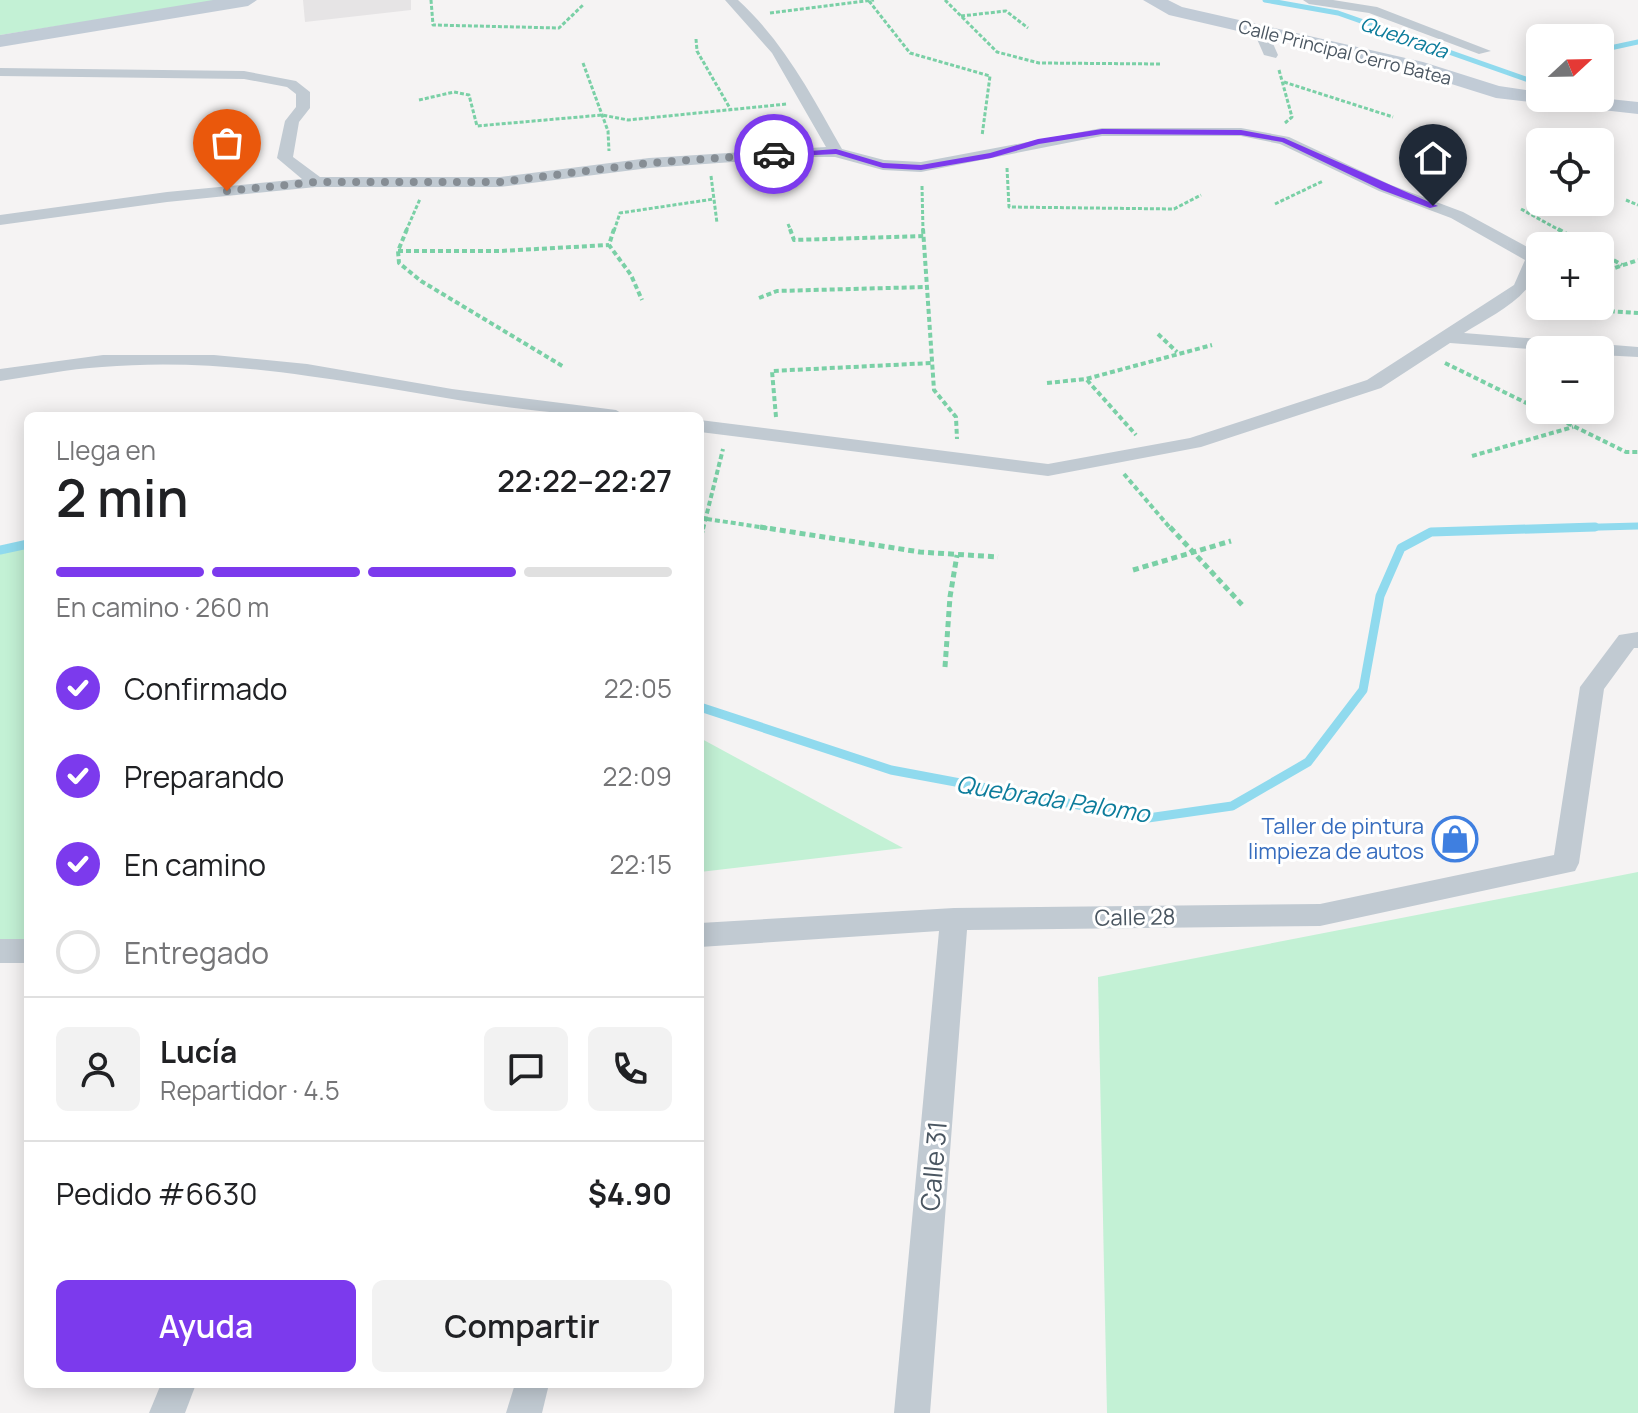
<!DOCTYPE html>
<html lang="es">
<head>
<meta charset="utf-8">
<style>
  body { margin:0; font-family:Manrope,sans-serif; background:#f2f2f2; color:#202124; height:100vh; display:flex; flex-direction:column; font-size:30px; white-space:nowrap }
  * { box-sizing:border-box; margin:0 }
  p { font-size:26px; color:#757577 }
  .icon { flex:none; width:44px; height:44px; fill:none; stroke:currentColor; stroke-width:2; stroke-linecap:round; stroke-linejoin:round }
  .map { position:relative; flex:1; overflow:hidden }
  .drawer { position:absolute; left:24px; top:412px; width:680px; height:976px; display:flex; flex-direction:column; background:#fff; border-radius:12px; box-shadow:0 4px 20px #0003 }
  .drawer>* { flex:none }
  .needle { width:52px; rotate:68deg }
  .fabs { position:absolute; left:1526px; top:24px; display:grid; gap:16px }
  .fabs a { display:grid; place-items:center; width:88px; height:88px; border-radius:12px; background:#fff; box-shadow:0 4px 20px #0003; font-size:40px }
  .pin { position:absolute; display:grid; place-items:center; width:68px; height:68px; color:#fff; margin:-82px -34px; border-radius:50% 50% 50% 0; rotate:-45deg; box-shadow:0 0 8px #0007 }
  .pin .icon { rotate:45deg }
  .courier { position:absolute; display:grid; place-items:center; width:80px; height:80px; margin:-40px; border:6px solid #7c3aed; border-radius:50%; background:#fff; color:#222; box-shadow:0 2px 10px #0007 }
  .headline em { font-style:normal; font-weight:600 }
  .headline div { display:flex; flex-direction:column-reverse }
  .headline { display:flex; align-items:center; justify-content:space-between; height:136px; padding:0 32px }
  h1 { font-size:52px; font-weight:600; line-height:60px }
  .bar { display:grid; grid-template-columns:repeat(4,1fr); gap:12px 8px; align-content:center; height:96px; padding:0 32px }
  .bar i { height:10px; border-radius:6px; background:#e0e0e0 }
  .bar .on { background:#7c3aed }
  .bar p { grid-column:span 4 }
  .line { display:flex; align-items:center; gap:20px; padding:0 32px; border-top:2px solid #e0e0e0 }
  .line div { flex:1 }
  .round { display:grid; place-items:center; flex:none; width:84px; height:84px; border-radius:12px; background:#f2f2f2 }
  ol { padding:0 32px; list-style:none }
  li { display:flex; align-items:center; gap:24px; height:88px }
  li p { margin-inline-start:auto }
  li .icon { padding:8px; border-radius:50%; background:#7c3aed; color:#fff; stroke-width:4 }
  li:last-child { color:#757577 }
  li i { width:44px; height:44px; border:4px solid #e0e0e0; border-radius:50% }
  .action { display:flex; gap:16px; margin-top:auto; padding:16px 32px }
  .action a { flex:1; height:92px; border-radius:12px; background:#7c3aed; color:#fff; font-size:32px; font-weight:600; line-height:92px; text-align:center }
  .action a+a { background:#f2f2f2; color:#202124 }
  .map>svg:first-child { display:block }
</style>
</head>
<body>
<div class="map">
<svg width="1638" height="1413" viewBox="0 0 1638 1413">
  <rect width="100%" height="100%" fill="#f5f3f3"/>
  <path fill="#e6e4e5" d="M 303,0 L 411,0 L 411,10 L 305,22 Z"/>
  <g fill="#c3f1d5">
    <path d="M 0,0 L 224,0 L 0,35 Z"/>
    <path d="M 28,544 L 28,940 L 0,941 L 0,550 Z"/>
    <path d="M 700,738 L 903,848 L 700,872 Z"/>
    <path d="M 1638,872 L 1638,1413 L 1107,1413 L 1098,977 Z"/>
  </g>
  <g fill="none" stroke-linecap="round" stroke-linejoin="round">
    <g stroke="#90daee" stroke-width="5">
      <path d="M 1265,0 L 1338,13 L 1540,84"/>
      <path d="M 1600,87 L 1610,82 L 1610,48 L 1638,42"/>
    </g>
    <path stroke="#90daee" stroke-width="7" d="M 1526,529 L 1638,526"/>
    <g stroke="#90daee" stroke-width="9">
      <path d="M 0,550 L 28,544"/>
      <path d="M 700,707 L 891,770 L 1148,818 L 1232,806 L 1308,762 L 1363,690 L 1380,596 L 1401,548 L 1431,532 L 1595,527"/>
    </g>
    <g stroke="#7ad0a6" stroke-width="3" stroke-dasharray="4 2" stroke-linecap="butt">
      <path d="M 431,0 L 433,25 L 559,28 L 583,5"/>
      <path d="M 945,0 L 997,52 L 1039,63 L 1160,64"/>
      <path d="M 869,1 L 910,53 L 990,76 L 982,136"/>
      <path d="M 770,13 L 874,0"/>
      <path d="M 961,16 L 1006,11 L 1028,28"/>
      <path d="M 696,39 L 697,51 L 731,110"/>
      <path d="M 583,63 L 608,131 L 609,151"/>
      <path d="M 1279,70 L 1292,117 L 1285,123"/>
      <path d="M 1284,82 L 1393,117"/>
      <path d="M 419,100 L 454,92 L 469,95 L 477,126 L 602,115 L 628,120 L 787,104"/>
      <path d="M 1007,168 L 1009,207 L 1174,209 L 1201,195"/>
      <path d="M 711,176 L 717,223"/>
      <path d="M 922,186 L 923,231"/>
      <path d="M 1626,200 L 1638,205"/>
      <path d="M 1275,204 L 1323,181"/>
      <path d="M 1521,209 L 1561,231"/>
      <path d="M 788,224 L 791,231"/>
      <path d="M 406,231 L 420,199"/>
      <path d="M 614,231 L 620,213 L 714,199"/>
    </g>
    <g stroke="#7ad0a6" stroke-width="4" stroke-dasharray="5 3" stroke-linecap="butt">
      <path d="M 407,229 L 398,251 L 399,263 L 421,281 L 564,367"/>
      <path d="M 614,229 L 609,245 L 631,275 L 642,300"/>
      <path d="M 790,229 L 794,240 L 924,236"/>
      <path d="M 923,229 L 934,390 L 956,417 L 957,439"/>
      <path d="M 1558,229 L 1588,246"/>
      <path d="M 398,251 L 500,251 L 609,245"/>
      <path d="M 1600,252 L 1622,265"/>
      <path d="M 1600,273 L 1638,260"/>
      <path d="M 759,298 L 777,291 L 925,287"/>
      <path d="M 1530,306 L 1638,313"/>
      <path d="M 1158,334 L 1177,352"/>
      <path d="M 1445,363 L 1626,452 L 1638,452"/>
      <path d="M 1087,380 L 1136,435"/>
      <path d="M 1047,383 L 1086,379 L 1212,345"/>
      <path d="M 776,417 L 772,371 L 932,363"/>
      <path d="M 1472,456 L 1573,427"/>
      <path d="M 1124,474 L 1171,529"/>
      <path d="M 707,519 L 773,529"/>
      <path d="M 703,529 L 723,449"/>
    </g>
    <g stroke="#7ad0a6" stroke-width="5" stroke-dasharray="6 4" stroke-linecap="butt">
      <path d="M 760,527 L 920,552 L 998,557"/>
      <path d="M 1170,527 L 1244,607"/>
      <path d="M 700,536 L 704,527"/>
      <path d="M 1133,570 L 1231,541"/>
      <path d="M 945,667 L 950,597 L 957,555"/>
    </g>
    <g fill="#c1cad2" fill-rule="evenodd">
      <path d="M 725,0 L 738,0 C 784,42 812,96 842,149 L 884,160 L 921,162 L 1102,128 L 1241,128 L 1289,137 L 1391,185 L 1463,212 L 1540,254 C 1540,295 1494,314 1464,333 L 1638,347 L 1638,357 L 1600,355 L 1600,350 L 1543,350 L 1450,343 L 1381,388 L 1201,447 L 1048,476 L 700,432 L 700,420 L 1048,464 L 1190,438 L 1367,380 L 1514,285 L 1525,260 L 1451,218 L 1379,191 L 1280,144 L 1241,136 L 1102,136 L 921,172 L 883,170 L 835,157 L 801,157 L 649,168 L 500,187 L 316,187 L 167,202 L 0,225 L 0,215 L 167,192 L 302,179 L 277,158 L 285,121 L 296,107 L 296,94 L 287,87 L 244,79 L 0,76 L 0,68 L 244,71 L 296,81 L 310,92 L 310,108 L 299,122 L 293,157 L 320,177 L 500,177 L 649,158 L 826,147 L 772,53 Z"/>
      <path d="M 1303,0 L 1333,0 L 1377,7 L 1491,51 L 1479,54 L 1369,13 L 1309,4 Z"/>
      <path d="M 1255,27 L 1267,30 L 1278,55 L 1276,58 L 1264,55 L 1253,30 Z"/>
      <path d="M 103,355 L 214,355 L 307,364 L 452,389 L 616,410 L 626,416 C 518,416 414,390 308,376 C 241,366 169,361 102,367 C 68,369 34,376 0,381 L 0,369 Z"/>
      <path d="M 1638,632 L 1638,648 L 1634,648 L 1604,689 L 1579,863 L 1575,871 L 1320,926 L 967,930 L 930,1413 L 894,1413 L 939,931 L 700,947 L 700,923 L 954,908 L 1320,904 L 1554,855 L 1580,687 L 1619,635 Z"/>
      <rect x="0" y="939" width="28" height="24"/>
      <path d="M 161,1384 L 196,1384 L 185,1413 L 149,1413 Z"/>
      <path d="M 515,1384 L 549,1384 L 542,1413 L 506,1413 Z"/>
    </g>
    <g fill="#c1cbd6" fill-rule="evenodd">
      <path d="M 213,0 L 257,0 L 248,6 L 0,47 L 0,35 Z"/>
      <path d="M 1143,0 L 1168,0 L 1182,7 L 1423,62 L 1499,86 L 1540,92 L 1540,98 L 1600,98 L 1638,102 L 1638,114 L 1496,98 L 1410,71 L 1169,15 Z"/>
    </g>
  </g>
  <path fill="#7c3aed" d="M 1102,129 L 1241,130 L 1284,138 L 1438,206 L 1430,208 L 1382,190 L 1282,142 L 1241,135 L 1102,134 L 1039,144 L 991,158 L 921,170 L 883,168 L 836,154 L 774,157 L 770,154 L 836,149 L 883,163 L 921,165 L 990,153 L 1038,139 Z"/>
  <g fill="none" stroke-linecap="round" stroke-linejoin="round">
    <path stroke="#868d94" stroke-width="8" stroke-dasharray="0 14.4" d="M 227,191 L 316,182 L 500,182 L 649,163 L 774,154"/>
  </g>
  <defs>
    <g id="shop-ring" transform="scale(2.3)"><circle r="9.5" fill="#fff" stroke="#3f7fe0" stroke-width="1.5"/><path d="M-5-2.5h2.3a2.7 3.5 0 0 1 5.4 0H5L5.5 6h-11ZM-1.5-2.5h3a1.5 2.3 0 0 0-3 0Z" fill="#3f7fe0"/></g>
  </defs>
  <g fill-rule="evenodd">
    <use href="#shop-ring" x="1455" y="839"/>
  </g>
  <g text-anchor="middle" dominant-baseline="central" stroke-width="6" stroke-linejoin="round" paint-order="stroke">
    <g font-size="18" fill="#4a5661" stroke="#fff">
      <text transform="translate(1345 52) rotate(14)">Calle Principal Cerro Batea</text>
    </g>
    <g font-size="20" font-style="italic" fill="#0c7c9b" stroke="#fff">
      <text transform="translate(1404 37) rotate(19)">Quebrada</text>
    </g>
    <g font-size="22" fill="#366cbe" stroke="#fff" text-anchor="end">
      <text x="1424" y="826">Taller de pintura<tspan x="1424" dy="25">limpieza de autos</tspan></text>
    </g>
    <g font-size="22" fill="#4a5661" stroke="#fff">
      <text transform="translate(1135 917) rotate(-1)">Calle 28</text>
    </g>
    <g font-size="24" font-style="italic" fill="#0c7c9b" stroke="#fff">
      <text transform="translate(1053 798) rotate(9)">Quebrada Palomo</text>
    </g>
    <g font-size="26" fill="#4a5661" stroke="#fff">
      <text transform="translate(933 1166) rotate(-85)">Calle 31</text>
    </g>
  </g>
</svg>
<div class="fabs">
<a><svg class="needle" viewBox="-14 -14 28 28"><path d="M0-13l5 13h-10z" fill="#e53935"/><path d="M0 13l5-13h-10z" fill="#757577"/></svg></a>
<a><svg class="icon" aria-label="locate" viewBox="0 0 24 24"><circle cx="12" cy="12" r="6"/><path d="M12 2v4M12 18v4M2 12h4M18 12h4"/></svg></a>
<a>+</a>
<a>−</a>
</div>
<div class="pin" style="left:227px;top:191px;background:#ea580c"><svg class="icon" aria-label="bag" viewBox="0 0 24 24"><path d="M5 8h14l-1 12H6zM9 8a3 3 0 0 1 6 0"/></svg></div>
<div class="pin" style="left:1433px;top:206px;background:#1f2937"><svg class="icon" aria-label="home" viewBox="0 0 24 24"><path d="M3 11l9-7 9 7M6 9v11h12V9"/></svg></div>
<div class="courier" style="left:774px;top:154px"><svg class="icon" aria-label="car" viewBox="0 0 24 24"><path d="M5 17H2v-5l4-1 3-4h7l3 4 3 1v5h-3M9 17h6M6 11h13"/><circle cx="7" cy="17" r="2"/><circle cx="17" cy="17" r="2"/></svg></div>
<section class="drawer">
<div class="headline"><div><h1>2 min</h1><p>Llega en</p></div><em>22:22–22:27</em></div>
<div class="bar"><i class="on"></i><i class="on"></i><i class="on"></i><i></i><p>En camino · 260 m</p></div>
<ol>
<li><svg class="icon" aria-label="check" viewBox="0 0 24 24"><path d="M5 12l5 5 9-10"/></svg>Confirmado<p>22:05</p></li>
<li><svg class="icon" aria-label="check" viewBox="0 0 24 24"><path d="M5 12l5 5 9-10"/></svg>Preparando<p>22:09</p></li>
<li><svg class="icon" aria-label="check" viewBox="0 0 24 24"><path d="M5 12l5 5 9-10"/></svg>En camino<p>22:15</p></li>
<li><i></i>Entregado</li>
</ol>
<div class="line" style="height:144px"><a class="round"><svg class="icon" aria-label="person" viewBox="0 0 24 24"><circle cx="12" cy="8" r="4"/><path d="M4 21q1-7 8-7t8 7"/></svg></a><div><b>Lucía</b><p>Repartidor · 4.5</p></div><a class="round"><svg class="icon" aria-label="chat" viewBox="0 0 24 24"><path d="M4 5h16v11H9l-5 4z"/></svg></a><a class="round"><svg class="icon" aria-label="phone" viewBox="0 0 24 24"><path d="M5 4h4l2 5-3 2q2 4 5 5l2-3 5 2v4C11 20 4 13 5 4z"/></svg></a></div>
<div class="line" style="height:104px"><div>Pedido #6630</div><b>$4.90</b></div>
<div class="action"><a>Ayuda</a><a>Compartir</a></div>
</section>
</div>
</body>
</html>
